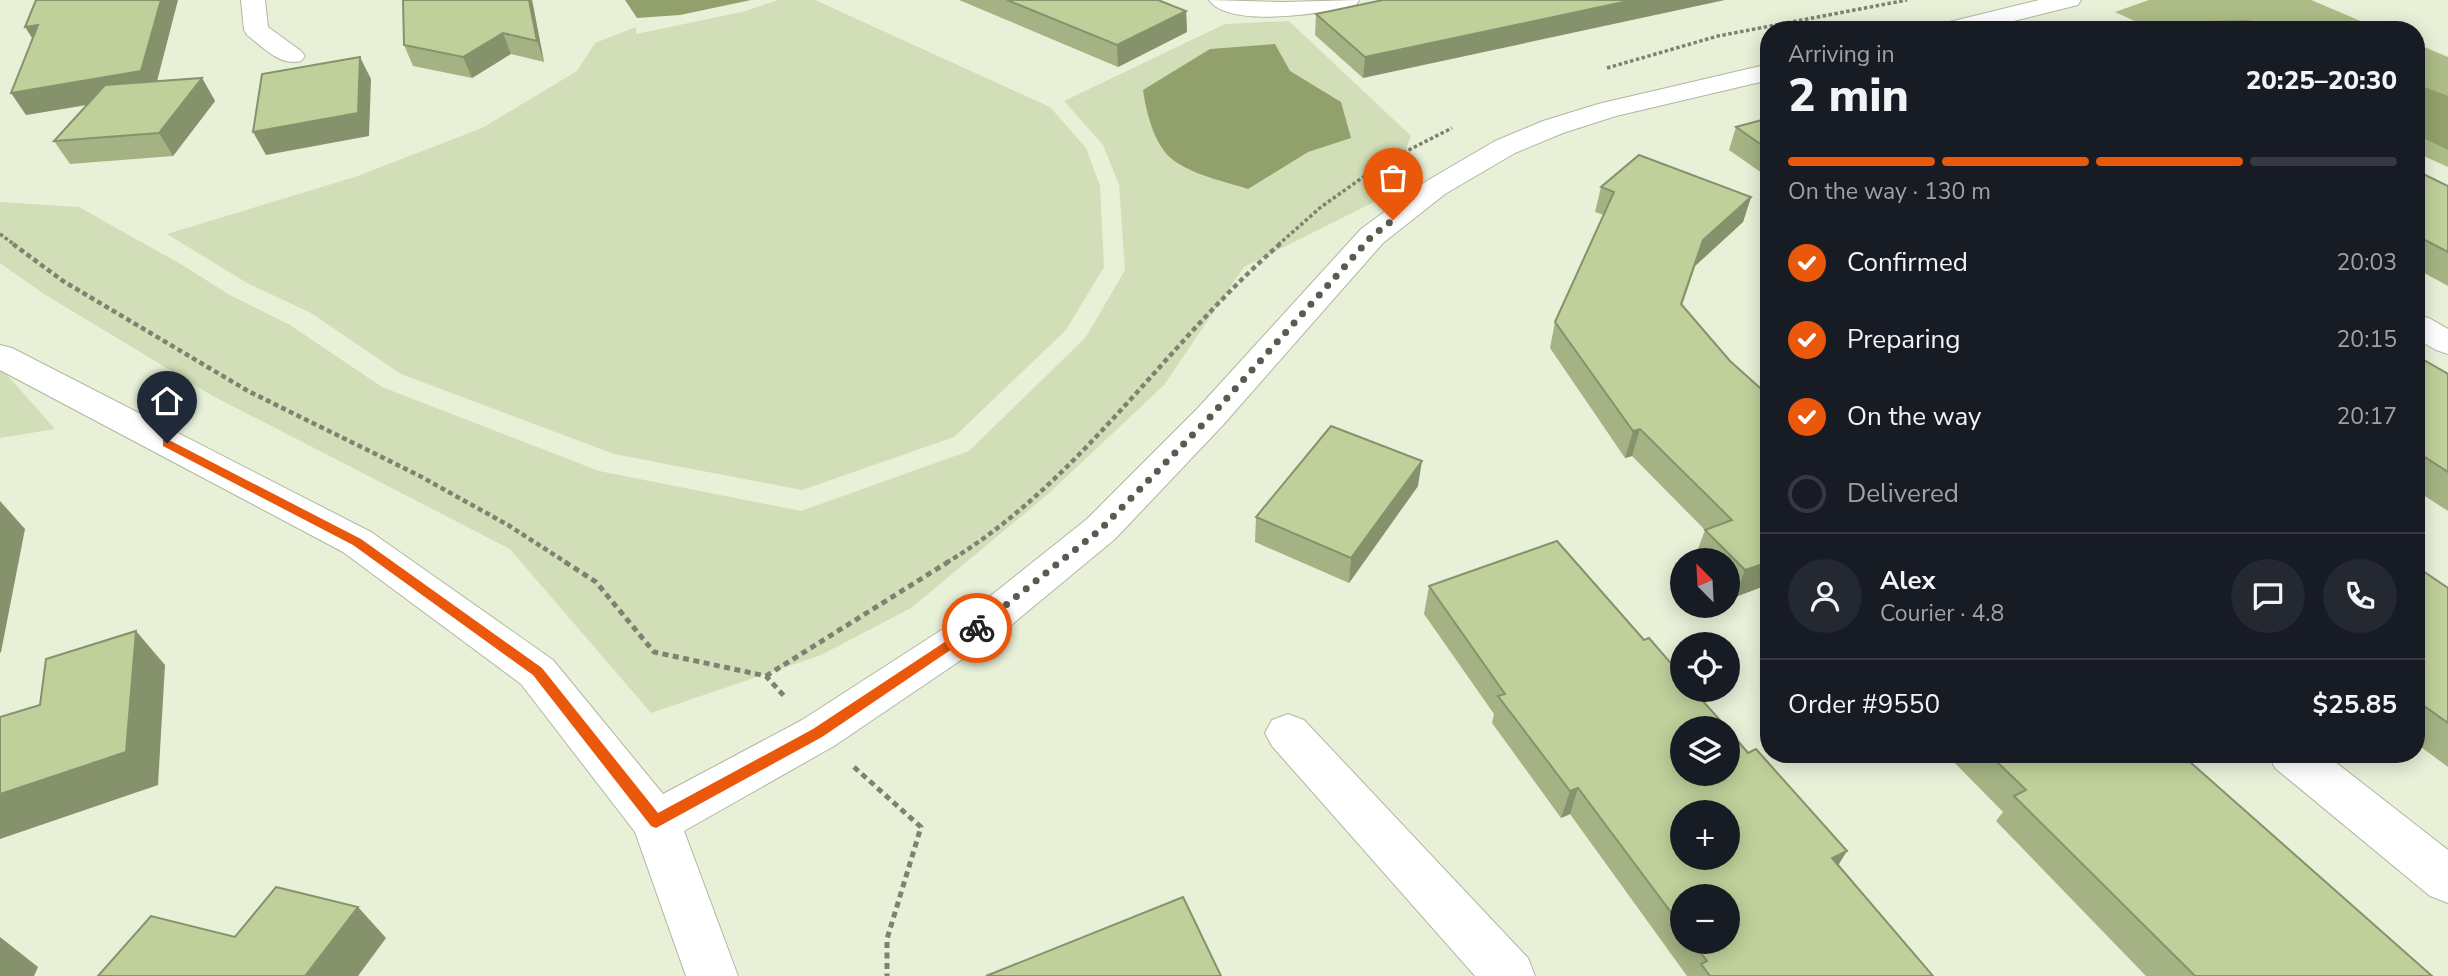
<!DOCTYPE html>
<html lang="en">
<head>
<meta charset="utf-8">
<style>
  body { margin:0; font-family:"Nunito Sans",sans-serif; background:#242831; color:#f1f3f6; height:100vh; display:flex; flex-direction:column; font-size:26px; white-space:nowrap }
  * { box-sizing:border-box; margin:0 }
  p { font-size:23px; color:#9ea1a6 }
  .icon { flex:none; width:38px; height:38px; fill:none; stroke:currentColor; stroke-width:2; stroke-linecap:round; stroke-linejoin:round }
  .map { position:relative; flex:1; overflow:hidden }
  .details { position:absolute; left:1760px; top:21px; width:665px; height:742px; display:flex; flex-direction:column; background:#171b24; border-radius:28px; box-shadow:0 4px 18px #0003 }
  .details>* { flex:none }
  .needle { width:46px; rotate:336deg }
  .controls { position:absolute; left:1670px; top:548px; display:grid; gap:14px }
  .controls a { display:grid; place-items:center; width:70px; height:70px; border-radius:50%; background:#171b24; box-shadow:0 4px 18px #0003; font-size:35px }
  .pin { position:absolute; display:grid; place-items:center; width:60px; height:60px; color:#fff; margin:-72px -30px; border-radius:50% 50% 50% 0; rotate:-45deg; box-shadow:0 0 7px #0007 }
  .pin .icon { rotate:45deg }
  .courier { position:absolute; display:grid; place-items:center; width:70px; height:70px; margin:-35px; border:5px solid #ea580c; border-radius:50%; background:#fff; color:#222; box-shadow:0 2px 9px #0007 }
  .overview em { font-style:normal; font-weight:800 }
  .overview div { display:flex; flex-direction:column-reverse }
  .overview { display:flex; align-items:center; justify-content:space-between; height:119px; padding:0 28px }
  h1 { font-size:46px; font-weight:800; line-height:52px }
  .bar { display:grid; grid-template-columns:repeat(4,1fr); gap:10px 7px; align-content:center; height:84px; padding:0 28px }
  .bar i { height:9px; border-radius:5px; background:#363941 }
  .bar .current { background:#ea580c }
  .bar p { grid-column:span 4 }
  .line { display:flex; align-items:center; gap:18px; padding:0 28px; border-top:2px solid #363941 }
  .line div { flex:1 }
  .round { display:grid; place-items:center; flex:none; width:74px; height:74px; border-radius:37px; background:#242831 }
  ol { padding:0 28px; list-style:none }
  li { display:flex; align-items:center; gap:21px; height:77px }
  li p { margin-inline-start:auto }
  li .icon { padding:7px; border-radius:50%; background:#ea580c; color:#fff; stroke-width:4 }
  li:last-child { color:#9ea1a6 }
  li i { width:38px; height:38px; border:4px solid #363941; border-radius:50% }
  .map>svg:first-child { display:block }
</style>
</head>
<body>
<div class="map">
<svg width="2448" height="976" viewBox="0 0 2448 976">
  <rect width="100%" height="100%" fill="#e8f0d8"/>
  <g fill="#d2deb7">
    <path d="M 778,0 L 815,0 L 1050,107 L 1086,148 L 1100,186 L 1104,267 L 1066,330 L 954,437 L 802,490 L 614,454 L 401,374 L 311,313 L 247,283 L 167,234 L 355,177 L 482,128 L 577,71 L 595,43 L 636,27 L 636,34 L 742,12 Z"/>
    <path d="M 1289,21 L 1411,136 L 1388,195 L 1244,267 L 1164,385 L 1047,495 L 911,608 L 821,655 L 651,713 L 510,549 L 213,396 L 44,294 L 0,263 L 0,202 L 79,207 L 184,266 L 228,294 L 290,325 L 382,387 L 599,471 L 801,511 L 969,451 L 1086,337 L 1125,270 L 1119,185 L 1103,145 L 1064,101 L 1225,24 Z"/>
    <path d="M 0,367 L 55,429 L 0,438 Z"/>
  </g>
  <g fill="#adbc87">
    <path d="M 2149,0 L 2311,0 L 2382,30 L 2154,30 L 2115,12 Z"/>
    <path d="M 2417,44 L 2448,57 L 2448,167 L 2417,153 Z"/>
  </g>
  <g fill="#92a06c">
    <path d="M 625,0 L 751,0 L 680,15 L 637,18 Z"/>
    <path d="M 2249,20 L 2282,30 L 2202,30 L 2204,21 Z"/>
    <path d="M 1275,44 L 1290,71 L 1341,102 L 1351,138 L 1308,152 L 1248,189 C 1224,181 1192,175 1172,159 C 1154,145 1146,111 1143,90 L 1210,49 Z"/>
    <path d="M 2417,84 L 2448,96 L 2448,150 L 2417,135 Z"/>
  </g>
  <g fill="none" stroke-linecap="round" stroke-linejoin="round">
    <g stroke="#b0b7a0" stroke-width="2">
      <g id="street">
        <path d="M 241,0 L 265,0 L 268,27 L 301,51 L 305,56 L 301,61 C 280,67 263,47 247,35 L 244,30 Z"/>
        <path d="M 1209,0 L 1284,2 L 1359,0 L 1356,5 L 1347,7 C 1318,14 1228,28 1209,0 Z"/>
        <path d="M 2039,0 L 2081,0 L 2078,5 L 1977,30 L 1934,30 L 1937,25 Z"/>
        <path d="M 1769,64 L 1769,80 L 1616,116 L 1563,133 L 1515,153 L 1445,194 L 1383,243 L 1223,425 L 1115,539 L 1004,631 L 834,746 L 684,831 L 738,976 L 686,976 L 635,832 L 521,684 L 343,552 L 0,370 L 0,345 L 12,348 L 371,532 L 553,660 L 663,794 L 802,720 L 974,609 L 1087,519 L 1197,409 L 1361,229 L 1425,182 L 1495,141 L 1543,121 L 1598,104 Z"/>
        <path d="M 2417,315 L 2429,318 L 2448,329 L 2448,354 L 2436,350 L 2417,339 Z"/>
        <path d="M 1288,714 L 1304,720 L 1528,958 L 1535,976 L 1475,976 L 1272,746 L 1265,733 L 1272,720 Z"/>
        <path d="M 2268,754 L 2325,754 L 2448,850 L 2448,903 L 2430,896 L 2275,768 Z"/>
      </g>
    </g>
    <g stroke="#7d8272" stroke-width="3.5" stroke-dasharray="3.5 2.5" stroke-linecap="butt">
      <path d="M 1607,68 L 1718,36 L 1907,0"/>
      <path d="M 0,234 L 15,245"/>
      <path d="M 1278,245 L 1321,207 L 1383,163 L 1452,128"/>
    </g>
    <g stroke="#7d8272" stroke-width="4.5" stroke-dasharray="5 3.5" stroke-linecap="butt">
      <path d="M 13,244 L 63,281 L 248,391 L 418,475 L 508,525 L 567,563"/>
      <path d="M 946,563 C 1079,484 1164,345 1280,244"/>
    </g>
    <g stroke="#7d8272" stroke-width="5" stroke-dasharray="6 4.5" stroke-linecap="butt">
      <path d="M 565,562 L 596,582 L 654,652 L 766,676 L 784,696"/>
      <path d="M 766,676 L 948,562"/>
      <path d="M 854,767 L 921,827 L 887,939 L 887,976"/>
    </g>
    <use href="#street" fill="#fff" fill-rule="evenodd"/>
  </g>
  <g fill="#a5b384" fill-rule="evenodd">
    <path d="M 403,0 L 532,0 L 544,62 L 511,54 L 472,78 L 413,66 L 404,45 Z"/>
    <path d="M 959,0 L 1158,0 L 1186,11 L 1187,32 L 1118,67 Z"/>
    <path d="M 1383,0 L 1363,78 L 1315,35 L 1316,14 Z"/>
    <path d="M 202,78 L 215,101 L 173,156 L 70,164 L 54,141 L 88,105 L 26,115 L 157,82 Z"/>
    <path d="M 1769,118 L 1769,178 L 1729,150 L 1736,127 Z"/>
    <path d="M 2417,171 L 2448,186 L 2448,286 L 2417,269 Z"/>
    <path d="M 1601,187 L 1751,197 L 1743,222 L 1695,266 L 1682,305 L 1730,361 L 1769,396 L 1769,594 L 1762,587 L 1735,597 L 1727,589 L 1727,560 L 1698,560 L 1695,557 L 1705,530 L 1632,456 L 1625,458 L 1550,348 L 1555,322 L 1604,215 L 1595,212 Z"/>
    <path d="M 2417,356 L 2448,374 L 2448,511 L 2417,491 Z"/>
    <path d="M 1418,486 L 1349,583 L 1255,542 L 1256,517 Z"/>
    <path d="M 2417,567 L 2448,588 L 2448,767 L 2417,744 Z"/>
    <path d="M 1429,586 L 1838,866 L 1933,976 L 1687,976 L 1570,814 L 1561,818 L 1492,723 L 1494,714 L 1424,614 ZM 1682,896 L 1727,942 L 1682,942 Z"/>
    <path d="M 1946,754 L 2181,754 L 2432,976 L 2146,976 L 1996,821 L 2003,812 Z"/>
  </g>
  <g fill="#86926c">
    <path d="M 161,0 L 178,0 L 154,93 L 26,115 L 11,93 Z"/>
    <path d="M 529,0 L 532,0 L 544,62 L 537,41 Z"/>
    <path d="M 1633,0 L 1725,0 L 1363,78 L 1365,57 Z"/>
    <path d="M 1186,11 L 1187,32 L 1118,67 L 1117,45 Z"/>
    <path d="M 38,25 L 39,49 L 25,27 Z"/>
    <path d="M 503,33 L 511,54 L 472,78 L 463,57 Z"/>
    <path d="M 360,57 L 371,79 L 369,136 L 266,155 L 253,132 Z"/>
    <path d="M 202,78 L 215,101 L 173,156 L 159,133 Z"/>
    <path d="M 1751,197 L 1743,222 L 1695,266 L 1674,330 L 1703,240 Z"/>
    <path d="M 1640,429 L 1632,456 L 1625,458 L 1633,431 Z"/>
    <path d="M 1422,461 L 1418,486 L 1349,583 L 1351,558 Z"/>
    <path d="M 0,501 L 25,529 L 1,652 L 0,653 Z"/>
    <path d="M 1769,562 L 1769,570 L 1762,587 L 1735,597 L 1745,570 Z"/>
    <path d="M 136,631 L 165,665 L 158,785 L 0,839 L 0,794 Z"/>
    <path d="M 1578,788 L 1570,814 L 1561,818 L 1570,791 Z"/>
    <path d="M 1847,851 L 1831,877 L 1832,858 Z"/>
    <path d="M 358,907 L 386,938 L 358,976 L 305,976 Z"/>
    <path d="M 0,937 L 38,967 L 34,976 L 0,976 Z"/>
  </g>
  <g fill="#c0d09a" stroke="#86926c" stroke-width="2" fill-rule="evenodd">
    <path d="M 36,0 L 161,0 L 141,71 L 11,93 L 38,25 L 25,27 Z"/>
    <path d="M 403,0 L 529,0 L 537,41 L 503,33 L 463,57 L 404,45 Z"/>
    <path d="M 1007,0 L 1158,0 L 1186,11 L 1117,45 Z"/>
    <path d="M 1383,0 L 1633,0 L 1365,57 L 1316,14 Z"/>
    <path d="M 360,57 L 358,113 L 253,132 L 262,74 Z"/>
    <path d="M 202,78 L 159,133 L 54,141 L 105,85 Z"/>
    <path d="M 1769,118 L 1769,150 L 1736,127 Z"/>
    <path d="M 1639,155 L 1751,197 L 1703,240 L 1681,304 L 1730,361 L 1769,396 L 1769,562 L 1745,570 L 1705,530 L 1732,520 L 1640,429 L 1633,431 L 1555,322 L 1614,192 L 1601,187 Z"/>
    <path d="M 2417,171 L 2448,186 L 2448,252 L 2417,236 Z"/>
    <path d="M 2417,356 L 2448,374 L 2448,472 L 2417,452 Z"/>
    <path d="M 1331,426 L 1422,461 L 1351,558 L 1256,517 Z"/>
    <path d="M 1557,541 L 1644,640 L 1649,638 L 1682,676 L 1682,690 L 1693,690 L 1727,728 L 1682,728 L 1682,774 L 1727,774 L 1727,728 L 1748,753 L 1756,749 L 1847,851 L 1832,858 L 1933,976 L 1710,976 L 1701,964 L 1707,961 L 1692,942 L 1727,942 L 1727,896 L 1682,896 L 1682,927 L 1578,788 L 1570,791 L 1498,696 L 1505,694 L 1429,586 ZM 1682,812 L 1727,812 L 1727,858 L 1682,858 Z"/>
    <path d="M 2417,567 L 2448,588 L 2448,723 L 2417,701 Z"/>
    <path d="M 136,631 L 126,752 L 0,794 L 0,717 L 40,705 L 46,659 Z"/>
    <path d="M 1989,754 L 2181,754 L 2432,976 L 2195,976 L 2014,796 L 2026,790 Z"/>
    <path d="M 276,887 L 358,907 L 305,976 L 98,976 L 151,916 L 235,937 Z"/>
    <path d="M 1183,897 L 1221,976 L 986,976 Z"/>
  </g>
  <path fill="#ea580c" d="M 167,439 L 361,539 L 542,668 L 658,813 L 813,729 L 972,624 L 981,624 L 983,628 L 822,737 L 656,828 L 651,826 L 533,675 L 353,545 L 163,446 L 163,440 Z"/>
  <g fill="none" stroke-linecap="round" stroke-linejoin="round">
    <path stroke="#585c50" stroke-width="7" stroke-dasharray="0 12.6" d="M 977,628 L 1101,529 L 1210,417 L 1372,236 L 1393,220"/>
  </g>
</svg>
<div class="controls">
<a><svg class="needle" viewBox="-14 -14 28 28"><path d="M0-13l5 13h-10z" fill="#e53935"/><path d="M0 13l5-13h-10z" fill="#9ea1a6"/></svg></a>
<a><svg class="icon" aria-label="locate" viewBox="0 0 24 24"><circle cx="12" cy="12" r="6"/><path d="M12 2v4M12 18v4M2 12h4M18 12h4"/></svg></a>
<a><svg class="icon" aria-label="layers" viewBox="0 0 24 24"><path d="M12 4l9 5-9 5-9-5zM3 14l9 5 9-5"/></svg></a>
<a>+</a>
<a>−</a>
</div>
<div class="pin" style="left:1393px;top:220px;background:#ea580c"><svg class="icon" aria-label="bag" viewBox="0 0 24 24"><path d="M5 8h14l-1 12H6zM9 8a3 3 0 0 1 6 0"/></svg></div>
<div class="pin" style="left:167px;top:443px;background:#1f2937"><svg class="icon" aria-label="home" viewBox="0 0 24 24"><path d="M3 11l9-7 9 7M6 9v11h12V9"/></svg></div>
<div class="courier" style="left:977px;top:628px"><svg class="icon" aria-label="bike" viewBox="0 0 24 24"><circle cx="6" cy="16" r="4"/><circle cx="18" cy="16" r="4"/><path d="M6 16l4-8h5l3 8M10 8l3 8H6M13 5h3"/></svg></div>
<section class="details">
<div class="overview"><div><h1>2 min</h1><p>Arriving in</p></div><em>20:25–20:30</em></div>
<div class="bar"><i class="current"></i><i class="current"></i><i class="current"></i><i></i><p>On the way · 130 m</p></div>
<ol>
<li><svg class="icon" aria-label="check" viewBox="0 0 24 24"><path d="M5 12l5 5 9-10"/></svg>Confirmed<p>20:03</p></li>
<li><svg class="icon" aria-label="check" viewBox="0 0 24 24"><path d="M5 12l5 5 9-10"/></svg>Preparing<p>20:15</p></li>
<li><svg class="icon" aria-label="check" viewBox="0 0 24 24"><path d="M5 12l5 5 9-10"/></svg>On the way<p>20:17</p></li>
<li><i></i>Delivered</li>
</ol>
<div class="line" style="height:126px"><a class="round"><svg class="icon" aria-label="person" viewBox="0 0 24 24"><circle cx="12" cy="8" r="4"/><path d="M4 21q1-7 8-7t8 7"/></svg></a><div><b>Alex</b><p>Courier · 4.8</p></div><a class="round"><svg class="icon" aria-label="chat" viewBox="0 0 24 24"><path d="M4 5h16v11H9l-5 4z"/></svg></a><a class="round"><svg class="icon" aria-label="phone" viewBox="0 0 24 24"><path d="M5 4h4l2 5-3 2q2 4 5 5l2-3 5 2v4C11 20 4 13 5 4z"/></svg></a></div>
<div class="line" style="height:91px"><div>Order #9550</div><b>$25.85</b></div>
</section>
</div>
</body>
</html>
